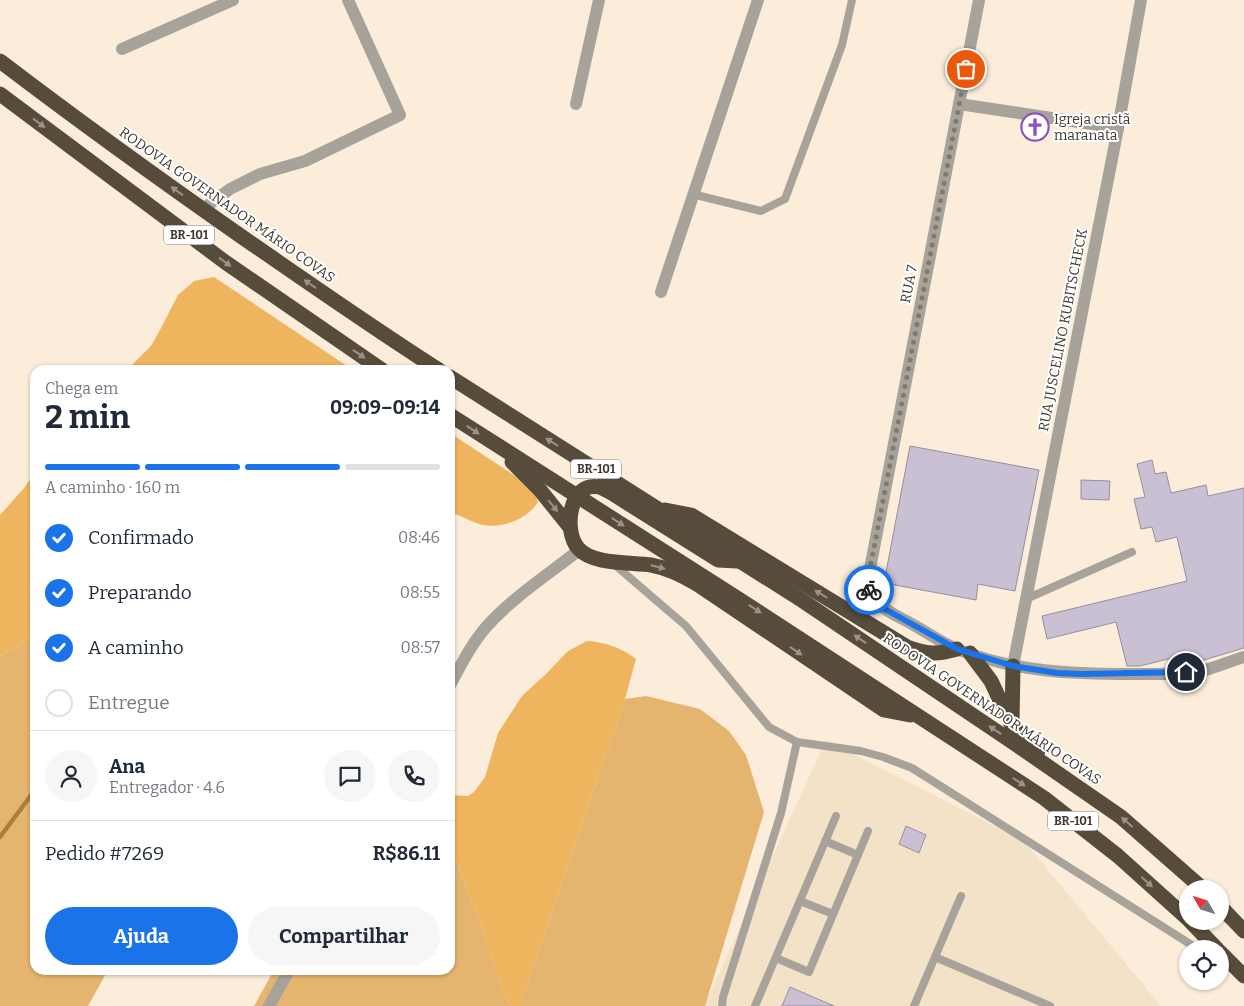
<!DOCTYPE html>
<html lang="pt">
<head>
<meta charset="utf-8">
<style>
  body { margin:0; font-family:Bitter,serif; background:#f6f6f7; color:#1f2937; height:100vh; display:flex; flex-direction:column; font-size:19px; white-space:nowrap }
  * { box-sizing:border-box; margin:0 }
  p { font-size:16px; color:#747a83 }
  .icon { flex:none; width:28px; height:28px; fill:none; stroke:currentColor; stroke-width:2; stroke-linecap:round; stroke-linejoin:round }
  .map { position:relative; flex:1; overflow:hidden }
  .sheet { position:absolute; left:30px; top:365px; width:425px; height:610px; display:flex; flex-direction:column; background:#fff; border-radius:15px; box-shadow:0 1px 4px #0004 }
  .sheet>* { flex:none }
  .needle { width:32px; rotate:309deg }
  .controls { position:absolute; left:1179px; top:880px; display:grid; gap:10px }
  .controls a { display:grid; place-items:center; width:50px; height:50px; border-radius:50%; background:#fff; box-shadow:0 1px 4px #0004; font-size:25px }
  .pin { position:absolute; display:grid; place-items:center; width:42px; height:42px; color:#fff; margin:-21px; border:2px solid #fff; border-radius:50%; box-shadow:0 1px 5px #0007 }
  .courier { position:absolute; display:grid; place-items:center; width:50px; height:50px; margin:-25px; border:4px solid #1a73e8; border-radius:50%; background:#fff; color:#222; box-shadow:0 1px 6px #0007 }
  .summary em { font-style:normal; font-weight:700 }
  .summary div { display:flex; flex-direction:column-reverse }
  .summary { display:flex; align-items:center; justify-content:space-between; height:85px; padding:0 15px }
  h1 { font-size:32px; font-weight:700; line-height:38px }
  .bar { display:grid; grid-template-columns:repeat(4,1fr); gap:8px 5px; align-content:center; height:60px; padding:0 15px }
  .bar i { height:6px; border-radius:4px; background:#e0e1e3 }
  .bar .on { background:#1a73e8 }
  .bar p { grid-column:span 4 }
  .line { display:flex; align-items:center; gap:12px; padding:0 15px; border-top:1px solid #e0e1e3 }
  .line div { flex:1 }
  .round { display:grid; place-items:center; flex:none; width:52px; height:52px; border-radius:26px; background:#f6f6f7 }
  ol { padding:0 15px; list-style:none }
  li { display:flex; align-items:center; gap:15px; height:55px }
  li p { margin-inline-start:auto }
  li .icon { padding:5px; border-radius:50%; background:#1a73e8; color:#fff; stroke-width:4 }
  li:last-child { color:#747a83 }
  li i { width:28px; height:28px; border:2px solid #e0e1e3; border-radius:50% }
  .primary-button { display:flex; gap:10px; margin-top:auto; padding:10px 15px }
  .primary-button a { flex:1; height:58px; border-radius:30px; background:#1a73e8; color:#fff; font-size:20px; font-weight:700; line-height:58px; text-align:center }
  .primary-button a+a { background:#f6f6f7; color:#1f2937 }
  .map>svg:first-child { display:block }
</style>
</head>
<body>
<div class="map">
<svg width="1244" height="1006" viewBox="0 0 1244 1006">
  <rect width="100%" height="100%" fill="#fbedda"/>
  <path fill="#f4e2c8" d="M 826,740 L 1024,841 L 1161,1006 L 704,1006 Z"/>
  <g fill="#e5b46e">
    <path d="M 35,635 L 35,970 L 108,970 L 88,1006 L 0,1006 L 0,656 Z"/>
    <path d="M 646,696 L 700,709 L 729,731 L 746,755 L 764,812 L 705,1006 L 521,1006 L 521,1001 L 625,699 Z"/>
    <path d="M 450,843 L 476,911 L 503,993 L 511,1006 L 254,1006 L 274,970 L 450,970 Z"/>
  </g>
  <g fill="#eeb55e">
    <path d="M 214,277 L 353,370 L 127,370 L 151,346 L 160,330 L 178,295 L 194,281 Z"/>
    <path d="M 450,433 L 532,487 L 538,502 C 527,520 499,530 479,524 C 469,521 460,515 450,512 Z"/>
    <path d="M 35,471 L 35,635 L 0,656 L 0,515 L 25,487 Z"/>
    <path d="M 587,641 C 605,642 622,648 636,659 L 625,699 L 521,1001 L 521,1006 L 511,1006 L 503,993 L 476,911 L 450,843 L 450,795 L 468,796 L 474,792 L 485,777 L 498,733 L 522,696 L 546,674 L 568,651 Z"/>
  </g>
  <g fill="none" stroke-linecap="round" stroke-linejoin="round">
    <path stroke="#a87f3f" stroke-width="4.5" d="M 0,837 L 35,790"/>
  </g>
  <g fill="#c9c0d4" stroke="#968da0">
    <path d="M 910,446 L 1039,470 L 1015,591 L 978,584 L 976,600 L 884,583 Z"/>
    <path d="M 1152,460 L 1155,474 L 1166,472 L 1171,493 L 1206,485 L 1208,496 L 1244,488 L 1244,648 L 1187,665 L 1174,666 L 1172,658 L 1140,666 L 1127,666 L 1116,622 L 1047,639 L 1042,616 L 1187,581 L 1177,537 L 1156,542 L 1152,527 L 1141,529 L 1134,499 L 1145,497 L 1137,464 Z"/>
    <path d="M 1081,480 L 1110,481 L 1109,500 L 1081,499 Z"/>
    <path d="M 906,826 L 926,835 L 919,853 L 899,844 Z"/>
    <path d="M 790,987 L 834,1006 L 782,1006 Z"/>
  </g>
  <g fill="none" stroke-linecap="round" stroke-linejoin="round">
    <g stroke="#a7a29a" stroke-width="8">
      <path d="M 692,194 L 761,211 L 785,199 L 842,45 L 852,0"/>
      <path d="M 615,565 L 686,626 L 769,727 L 797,742 L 781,813 L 723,997 L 722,1006"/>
      <path d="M 1026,599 L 1132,552"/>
      <path d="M 797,742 L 861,751 L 883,757 L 912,768 L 1198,949"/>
      <path d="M 825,841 L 858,855"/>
      <path d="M 800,901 L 833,914"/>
      <path d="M 935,957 L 1050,1006"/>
      <path d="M 776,958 L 809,972 L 868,831"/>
      <path d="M 755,1006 L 836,816"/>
      <path d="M 914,1006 L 961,896"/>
    </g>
    <g stroke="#a7a29a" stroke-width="12">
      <path d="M 979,0 L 869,574 C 867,606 889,611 912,624 C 928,633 943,644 959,650 C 1018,672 1070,674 1132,674 C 1154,674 1179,675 1201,671 C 1215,668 1230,661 1244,657"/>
      <path d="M 122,49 L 233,0"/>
      <path d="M 576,104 L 599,0"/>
      <path d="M 959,104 L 1118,128"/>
      <path d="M 203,209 L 230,189 L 260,174 L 305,161 L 400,115 L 348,0"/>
      <path d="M 661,292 L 758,0"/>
      <path d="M 1013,666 L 1118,128 L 1141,0"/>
    </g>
    <g stroke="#a7a29a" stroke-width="12">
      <path d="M 450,685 C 461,665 472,643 487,626 C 513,597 549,574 579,550"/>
      <path d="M 269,1006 L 289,970"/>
    </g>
    <g stroke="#574b3b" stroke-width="15">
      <path d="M 0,61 C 80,122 162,181 245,239 C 309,283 373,328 439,370"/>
      <path d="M 0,94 L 225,262 L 382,370"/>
      <path d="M 450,377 L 803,601 L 1014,743 L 1121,817 L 1203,889"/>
      <path d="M 450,415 L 734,596 L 1044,798 L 1118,856 L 1188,919"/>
      <path d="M 512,462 L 540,490 L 569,526"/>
      <path d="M 665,510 L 691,515 L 907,647 C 927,654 936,655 957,649"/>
      <path d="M 737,561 L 718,560 L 610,492 C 606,490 602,488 599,487 C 569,481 563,531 578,548 C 592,565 631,562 651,565 C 668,568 682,575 697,584 L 884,710 L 910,715"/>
      <path d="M 970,653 L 991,681 L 1012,726 L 1038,751"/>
      <path d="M 1012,722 L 1013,666"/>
      <path d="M 1220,906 L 1244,931"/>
      <path d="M 1190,921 L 1217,949"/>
      <path d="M 1220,952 L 1244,976"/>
    </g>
  </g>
  <defs><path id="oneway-solid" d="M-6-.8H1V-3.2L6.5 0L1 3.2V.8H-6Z" transform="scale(1.25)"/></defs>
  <g fill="#9a9389">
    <use href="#oneway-solid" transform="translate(39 123) rotate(37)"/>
    <use href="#oneway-solid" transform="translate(177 191) rotate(-144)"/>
    <use href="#oneway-solid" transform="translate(225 262) rotate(36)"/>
    <use href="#oneway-solid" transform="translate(310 284) rotate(-145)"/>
    <use href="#oneway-solid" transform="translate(359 354) rotate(34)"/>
    <use href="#oneway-solid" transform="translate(473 430) rotate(33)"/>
    <use href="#oneway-solid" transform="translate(552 442) rotate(-148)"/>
    <use href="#oneway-solid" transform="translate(553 506) rotate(51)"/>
    <use href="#oneway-solid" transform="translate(618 522) rotate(33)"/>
    <use href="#oneway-solid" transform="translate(658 567) rotate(14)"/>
    <use href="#oneway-solid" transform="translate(821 594) rotate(-148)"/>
    <use href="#oneway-solid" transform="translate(755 609) rotate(33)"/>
    <use href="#oneway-solid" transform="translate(860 639) rotate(-146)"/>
    <use href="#oneway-solid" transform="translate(796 651) rotate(34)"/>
    <use href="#oneway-solid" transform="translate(995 730) rotate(-146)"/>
    <use href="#oneway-solid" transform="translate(1019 782) rotate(33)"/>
    <use href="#oneway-solid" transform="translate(1127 822) rotate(-139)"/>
    <use href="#oneway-solid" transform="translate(1147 882) rotate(42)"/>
  </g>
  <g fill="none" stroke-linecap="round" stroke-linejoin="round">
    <path stroke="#81796d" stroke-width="5" stroke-dasharray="0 9" d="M 869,590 L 869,574 L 966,69"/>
    <path stroke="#1a73e8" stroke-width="6" d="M 869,590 L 872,598 L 883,608 L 957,649 L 1013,666 L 1057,673 L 1082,674 L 1186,672"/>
  </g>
  <defs>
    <g id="church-ring" transform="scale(1.4375)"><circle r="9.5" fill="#fff" stroke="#9050c5" stroke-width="1.5"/><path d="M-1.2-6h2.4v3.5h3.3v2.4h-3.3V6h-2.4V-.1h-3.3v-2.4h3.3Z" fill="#9050c5"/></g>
  </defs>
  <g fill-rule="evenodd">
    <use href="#church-ring" x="1035" y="127"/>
  </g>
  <g text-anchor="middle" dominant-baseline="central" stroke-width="4" stroke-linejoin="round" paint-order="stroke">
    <g fill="#fff" stroke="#797570" stroke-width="1">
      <rect x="164" y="225.5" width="50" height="19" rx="4"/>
      <rect x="571" y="459.5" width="50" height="19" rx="4"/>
      <rect x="1048" y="811.5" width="50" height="19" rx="4"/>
    </g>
    <g font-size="12" font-weight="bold" fill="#403a33">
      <text x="189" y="235">BR-101</text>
      <text x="596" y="469">BR-101</text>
      <text x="1073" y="821">BR-101</text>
    </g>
    <g font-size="14" fill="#403a33" stroke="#fff" text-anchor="start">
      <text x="1054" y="119">Igreja cristã<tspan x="1054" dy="16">maranata</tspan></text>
    </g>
    <g font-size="14" fill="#403a33" stroke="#fff">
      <text transform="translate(227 205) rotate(35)">RODOVIA GOVERNADOR MÁRIO COVAS</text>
      <text transform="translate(909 284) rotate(-79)">RUA 7</text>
      <text transform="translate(1063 330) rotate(-79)">RUA JUSCELINO KUBITSCHECK</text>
      <text transform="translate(992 709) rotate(34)">RODOVIA GOVERNADOR MÁRIO COVAS</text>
    </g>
  </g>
</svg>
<div class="controls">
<a><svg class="needle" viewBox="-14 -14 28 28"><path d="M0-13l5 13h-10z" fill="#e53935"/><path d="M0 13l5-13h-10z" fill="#747a83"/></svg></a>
<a><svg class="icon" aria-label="locate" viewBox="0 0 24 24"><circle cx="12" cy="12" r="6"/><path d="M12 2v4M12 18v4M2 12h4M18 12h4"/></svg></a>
</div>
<div class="pin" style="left:966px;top:69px;background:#ea580c"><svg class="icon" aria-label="bag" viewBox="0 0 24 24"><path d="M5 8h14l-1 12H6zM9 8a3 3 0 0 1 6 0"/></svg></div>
<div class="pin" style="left:1186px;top:672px;background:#1f2937"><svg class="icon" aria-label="home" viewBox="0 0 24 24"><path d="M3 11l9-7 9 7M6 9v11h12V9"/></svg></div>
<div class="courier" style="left:869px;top:590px"><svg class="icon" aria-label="bike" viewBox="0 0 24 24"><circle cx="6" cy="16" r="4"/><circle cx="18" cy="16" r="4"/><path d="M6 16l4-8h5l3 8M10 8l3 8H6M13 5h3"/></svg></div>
<section class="sheet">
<div class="summary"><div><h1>2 min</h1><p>Chega em</p></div><em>09:09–09:14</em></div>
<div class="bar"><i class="on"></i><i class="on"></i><i class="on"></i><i></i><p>A caminho · 160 m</p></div>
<ol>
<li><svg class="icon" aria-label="check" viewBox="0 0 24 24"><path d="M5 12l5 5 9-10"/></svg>Confirmado<p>08:46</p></li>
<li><svg class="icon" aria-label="check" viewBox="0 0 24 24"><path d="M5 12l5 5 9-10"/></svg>Preparando<p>08:55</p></li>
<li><svg class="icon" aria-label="check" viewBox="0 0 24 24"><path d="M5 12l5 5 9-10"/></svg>A caminho<p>08:57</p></li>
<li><i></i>Entregue</li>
</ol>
<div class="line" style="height:90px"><a class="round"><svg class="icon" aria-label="person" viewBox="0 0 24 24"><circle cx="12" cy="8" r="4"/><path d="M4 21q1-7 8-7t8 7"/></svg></a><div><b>Ana</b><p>Entregador · 4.6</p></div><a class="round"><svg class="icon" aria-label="chat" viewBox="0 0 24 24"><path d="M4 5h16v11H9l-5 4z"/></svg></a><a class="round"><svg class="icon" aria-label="phone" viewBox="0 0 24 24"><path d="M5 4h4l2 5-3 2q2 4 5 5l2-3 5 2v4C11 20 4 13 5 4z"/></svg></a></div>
<div class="line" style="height:65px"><div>Pedido #7269</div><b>R$86.11</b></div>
<div class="primary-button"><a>Ajuda</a><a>Compartilhar</a></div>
</section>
</div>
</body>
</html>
